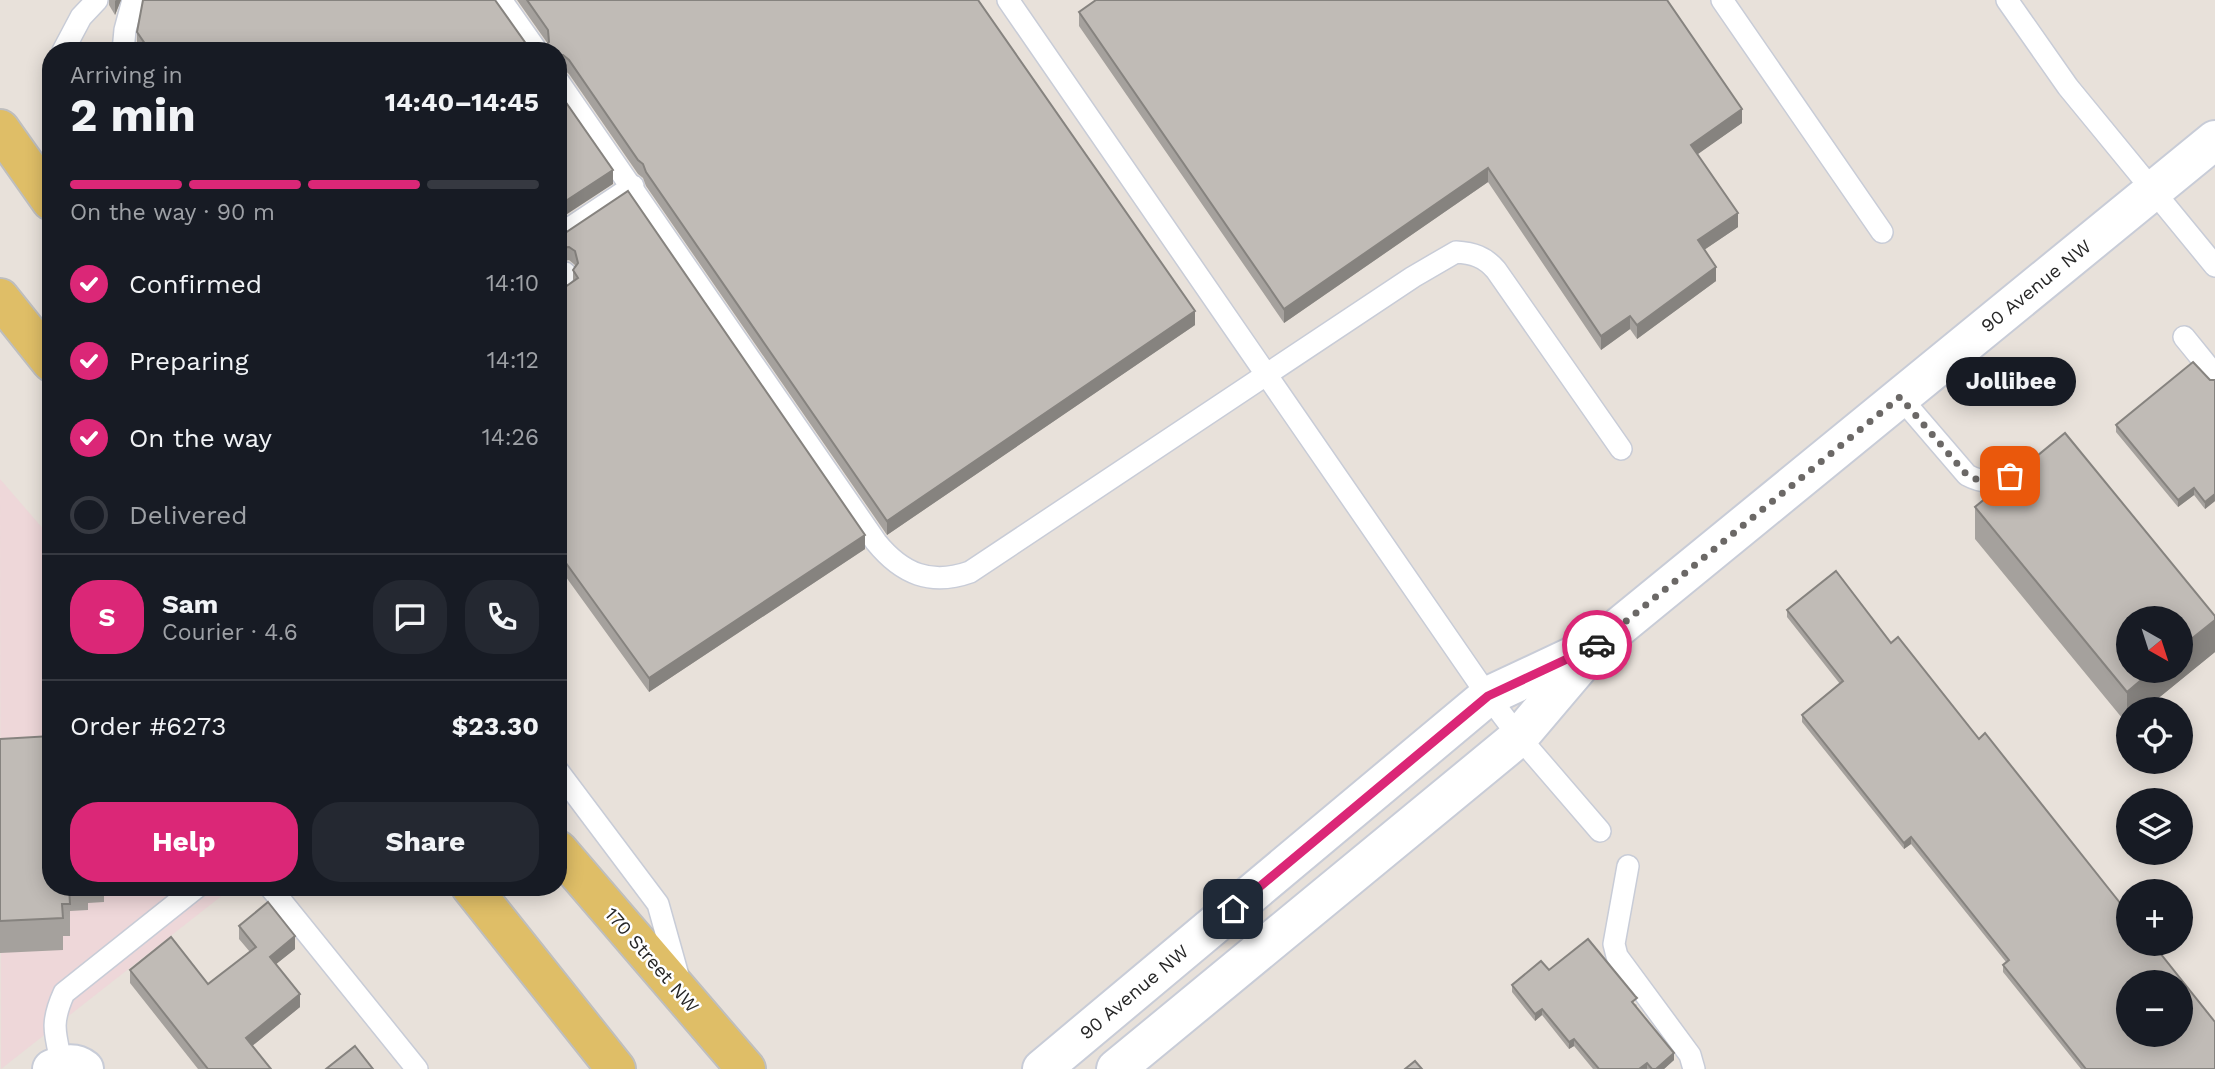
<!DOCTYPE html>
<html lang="en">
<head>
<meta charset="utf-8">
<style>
  body { margin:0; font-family:"Work Sans",sans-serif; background:#242831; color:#f1f3f6; height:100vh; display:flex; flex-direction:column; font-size:26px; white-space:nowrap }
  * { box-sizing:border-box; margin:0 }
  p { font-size:23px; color:#9ea1a6 }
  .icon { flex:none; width:38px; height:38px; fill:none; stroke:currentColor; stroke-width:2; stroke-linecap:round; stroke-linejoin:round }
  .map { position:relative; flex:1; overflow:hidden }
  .side { position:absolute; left:42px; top:42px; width:525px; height:854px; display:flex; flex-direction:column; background:#171b24; border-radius:28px; box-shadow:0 4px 18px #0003 }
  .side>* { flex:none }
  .needle { width:46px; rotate:141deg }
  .fabs { position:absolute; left:2116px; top:606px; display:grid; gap:14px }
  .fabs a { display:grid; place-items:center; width:77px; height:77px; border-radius:50%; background:#171b24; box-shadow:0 4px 18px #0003; font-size:35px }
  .pin { position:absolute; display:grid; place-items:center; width:60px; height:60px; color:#fff; margin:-30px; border-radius:14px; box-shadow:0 4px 10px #0006 }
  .courier { position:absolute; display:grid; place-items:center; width:70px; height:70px; margin:-35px; border:5px solid #db2777; border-radius:50%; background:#fff; color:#222; box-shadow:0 2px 9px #0007 }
  .bubble { position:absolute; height:49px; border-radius:24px; background:#171b24; box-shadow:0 4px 18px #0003; font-size:23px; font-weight:700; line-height:49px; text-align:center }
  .head em { font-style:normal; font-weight:700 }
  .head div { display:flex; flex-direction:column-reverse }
  .head { display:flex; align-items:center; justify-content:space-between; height:119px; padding:0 28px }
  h1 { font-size:46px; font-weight:700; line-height:52px }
  .bar { display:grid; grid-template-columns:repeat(4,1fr); gap:10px 7px; align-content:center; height:84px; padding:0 28px }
  .bar i { height:9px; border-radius:5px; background:#363941 }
  .bar .on { background:#db2777 }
  .bar p { grid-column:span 4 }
  .line { display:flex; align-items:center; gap:18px; padding:0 28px; border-top:2px solid #363941 }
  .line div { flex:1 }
  .round { display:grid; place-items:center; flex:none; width:74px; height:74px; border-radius:28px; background:#242831 }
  ol { padding:0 28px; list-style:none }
  li { display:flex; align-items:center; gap:21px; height:77px }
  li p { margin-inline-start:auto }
  li .icon { padding:7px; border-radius:50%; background:#db2777; color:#fff; stroke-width:4 }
  li:last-child { color:#9ea1a6 }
  li i { width:38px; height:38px; border:4px solid #363941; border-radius:50% }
  .primary-button { display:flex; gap:14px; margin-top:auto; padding:14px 28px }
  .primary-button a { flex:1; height:80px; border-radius:28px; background:#db2777; color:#fff; font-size:28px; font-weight:700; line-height:80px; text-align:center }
  .primary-button a+a { background:#242831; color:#f1f3f6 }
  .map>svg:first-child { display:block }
</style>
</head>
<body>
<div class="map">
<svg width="2215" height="1069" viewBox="0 0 2215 1069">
  <rect width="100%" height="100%" fill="#e8e1da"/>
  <path fill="#eed7d9" d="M 0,479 L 51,538 L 51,887 L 233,887 L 1,1069 Z"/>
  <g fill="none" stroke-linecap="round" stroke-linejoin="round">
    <g stroke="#c8ccd7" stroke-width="24">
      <g id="service">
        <path d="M 501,0 L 537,51"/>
        <path d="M 1008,0 L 1488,696 L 1519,737 L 1600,831"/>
        <path d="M 1722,0 L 1882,232"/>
        <path d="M 2007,0 L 2068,87 L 2215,266"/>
        <path d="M 63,51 L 81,17 L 97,0"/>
        <path d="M 123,51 L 125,30 L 133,0"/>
        <path d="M 558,81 L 876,542 C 902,574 931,586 970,572 L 1413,277 L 1456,252 C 1473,253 1485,257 1496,270 L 1621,449"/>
        <path d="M 558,236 L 633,186"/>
        <path d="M 558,279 L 565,273"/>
        <path d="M 2184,337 L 2215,375"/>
        <path d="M 1900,397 L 1967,475 C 1982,483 1993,483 2010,476"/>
        <path d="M 558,771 L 658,904 L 679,979"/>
        <path d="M 1628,866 L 1614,944 L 1617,956 L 1690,1055 L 1694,1069"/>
        <path d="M 270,887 L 417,1069"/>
        <path d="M 62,1065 C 55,1033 50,1024 64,993 L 197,887"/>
      </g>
    </g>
    <g stroke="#c8ccd7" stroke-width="42">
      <path id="minor" d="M 52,1069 C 63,1064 74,1061 84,1069"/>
    </g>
    <g stroke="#c8ccd7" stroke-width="42">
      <g id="tertiary">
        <path d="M 1042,1069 L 1488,696 L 1584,651"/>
        <path d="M 1116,1069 L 1519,737 L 1597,645 L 2215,140"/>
      </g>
    </g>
    <g stroke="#bebebe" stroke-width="42">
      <g id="primary">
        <path d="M 0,129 L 51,201"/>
        <path d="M 0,298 L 51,362"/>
        <path d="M 558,850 L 746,1069"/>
        <path d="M 471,887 L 616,1069"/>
      </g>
    </g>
    <use href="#service" stroke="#fff" stroke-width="21"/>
    <use href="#minor" stroke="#fff" stroke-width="38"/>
    <use href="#tertiary" stroke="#fff" stroke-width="38"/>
    <use href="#primary" stroke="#dfbe67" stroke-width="38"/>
  </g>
  <g fill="#a5a19d">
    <path d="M 109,0 L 121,0 L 115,15 L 109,5 Z"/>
    <path d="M 517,0 L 978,0 L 1195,325 L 887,535 L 646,186 L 643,178 L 638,174 L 569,74 L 563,69 L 558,69 L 558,51 L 140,51 L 137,46 L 137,32 L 527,45 L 538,50 L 544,48 L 548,44 Z"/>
    <path d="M 1079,12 L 1742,123 L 1697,154 L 1738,227 L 1704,250 L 1716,281 L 1637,339 L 1630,329 L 1601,350 L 1488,182 L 1284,323 L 1079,26 Z"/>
    <path d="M 558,234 L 865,549 L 649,692 L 558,566 L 558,292 L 573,282 L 573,270 L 575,265 L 569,260 L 558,262 Z"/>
    <path d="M 2210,380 L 2215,380 L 2215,501 L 2205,509 L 2194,495 L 2178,507 L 2116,432 L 2116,425 Z"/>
    <path d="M 1975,507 L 2215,652 L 2145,709 L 2128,709 L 2128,723 L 2127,724 L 1975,539 Z"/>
    <path d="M 1787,610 L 2215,1069 L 2081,1069 L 2003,972 L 2003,965 L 2006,962 L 1911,844 L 1904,849 L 1802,722 L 1802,715 L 1840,684 L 1787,617 Z"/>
    <path d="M 0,739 L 51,887 L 104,887 L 104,902 L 88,903 L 88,910 L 70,911 L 70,936 L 63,936 L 63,950 L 0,953 Z"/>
    <path d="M 239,926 L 295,949 L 276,964 L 300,1007 L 252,1046 L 271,1069 L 198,1069 L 130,983 L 130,970 L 208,984 L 250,952 L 239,939 Z"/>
    <path d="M 1549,970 L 1637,1005 L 1636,1006 L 1674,1060 L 1664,1069 L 1593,1069 L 1574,1046 L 1569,1049 L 1542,1015 L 1535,1021 L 1512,992 L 1512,985 Z"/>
  </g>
  <g fill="#86837f">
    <path d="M 116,0 L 121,0 L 115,15 L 115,1 Z"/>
    <path d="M 1742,109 L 1742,123 L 1691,159 L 1691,145 Z"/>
    <path d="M 1488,168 L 1488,182 L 1284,323 L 1284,309 Z"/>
    <path d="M 613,170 L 613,184 L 558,220 L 558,206 Z"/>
    <path d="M 1738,213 L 1738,227 L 1698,254 L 1698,240 Z"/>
    <path d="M 1716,267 L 1716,281 L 1637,339 L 1637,325 Z"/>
    <path d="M 1195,311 L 1195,325 L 887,535 L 887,521 Z"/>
    <path d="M 1630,316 L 1630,329 L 1601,350 L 1601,336 Z"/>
    <path d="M 2194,488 L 2194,495 L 2178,507 L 2178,500 Z"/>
    <path d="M 2215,494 L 2215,501 L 2205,509 L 2205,502 Z"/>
    <path d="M 865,535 L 865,549 L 649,692 L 649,678 Z"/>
    <path d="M 2215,620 L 2215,652 L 2145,709 L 2128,709 L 2128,723 L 2127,724 L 2127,692 L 2153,670 L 2180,670 L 2180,648 Z"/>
    <path d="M 1911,837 L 1911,844 L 1904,849 L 1904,843 Z"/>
    <path d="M 295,936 L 295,949 L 270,969 L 270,957 Z"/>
    <path d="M 300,994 L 300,1007 L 246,1051 L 246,1038 Z"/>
    <path d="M 1542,1009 L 1542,1015 L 1535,1021 L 1535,1014 Z"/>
    <path d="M 1574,1039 L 1574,1046 L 1569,1049 L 1569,1042 Z"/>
    <path d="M 1674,1053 L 1674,1060 L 1664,1069 L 1656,1069 Z"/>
    <path d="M 1647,1063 L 1647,1069 L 1639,1069 Z"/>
  </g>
  <g fill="#c0bbb6" stroke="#86837f" stroke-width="2" fill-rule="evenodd">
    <path d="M 143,0 L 495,0 L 527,45 L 538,50 L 544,48 L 549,42 L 548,30 L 527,0 L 978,0 L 1195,311 L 887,521 L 646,172 L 643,164 L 638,160 L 569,60 L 563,55 L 558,55 L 558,51 L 150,51 L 137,32 Z"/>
    <path d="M 1096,0 L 1667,0 L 1742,109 L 1691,145 L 1738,213 L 1698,240 L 1716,267 L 1637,325 L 1630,316 L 1601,336 L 1488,168 L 1284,309 L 1079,12 Z"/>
    <path d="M 558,91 L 613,170 L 558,206 Z"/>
    <path d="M 628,191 L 865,535 L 649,678 L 558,552 L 558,292 L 578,278 L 573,270 L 578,263 L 575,251 L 569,247 L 558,248 L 558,234 L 565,233 Z"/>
    <path d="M 2193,362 L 2210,380 L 2215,380 L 2215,494 L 2205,502 L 2194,488 L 2178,500 L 2116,425 Z"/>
    <path d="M 2065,433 L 2215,616 L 2215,620 L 2180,648 L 2180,618 L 2128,618 L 2128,670 L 2153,670 L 2127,692 L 1975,507 Z"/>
    <path d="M 1836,571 L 1891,643 L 1898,637 L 1979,739 L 1985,733 L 2128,913 L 2128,943 L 2152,943 L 2215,1022 L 2215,1069 L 2086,1069 L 2003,965 L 2009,960 L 1911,837 L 1904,843 L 1802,715 L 1843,681 L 1787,610 ZM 2128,982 L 2180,982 L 2180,1034 L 2128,1034 Z"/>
    <path d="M 51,736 L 51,887 L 69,887 L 70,904 L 62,904 L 63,918 L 0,921 L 0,739 Z"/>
    <path d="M 268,902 L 295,936 L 270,957 L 300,994 L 246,1038 L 271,1069 L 208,1069 L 130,970 L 171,937 L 208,984 L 256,947 L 239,926 Z"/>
    <path d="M 1588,939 L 1635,996 L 1637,998 L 1632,1002 L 1674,1053 L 1656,1069 L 1652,1069 L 1647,1063 L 1639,1069 L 1599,1069 L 1574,1039 L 1569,1042 L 1542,1009 L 1535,1014 L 1512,985 L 1541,961 L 1549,970 Z"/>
    <path d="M 355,1046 L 373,1069 L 326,1069 Z"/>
    <path d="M 1415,1061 L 1422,1069 L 1405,1069 Z"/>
  </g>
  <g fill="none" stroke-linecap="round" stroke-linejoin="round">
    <path stroke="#6b6866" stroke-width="7" stroke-dasharray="0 12.6" d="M 1597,645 L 1900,397 L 1967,475 C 1982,483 1994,483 2010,476"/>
    <path stroke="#db2777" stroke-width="9" d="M 1233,909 L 1488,696 L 1597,645"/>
  </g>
  <g text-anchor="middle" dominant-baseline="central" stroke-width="5" stroke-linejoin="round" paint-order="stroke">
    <g font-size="19" fill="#272727" stroke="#fff">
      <text transform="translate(2036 286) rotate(-39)">90 Avenue NW</text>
      <text transform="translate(652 960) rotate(49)">170 Street NW</text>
      <text transform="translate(1134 992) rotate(-40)">90 Avenue NW</text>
    </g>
  </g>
</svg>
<div class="fabs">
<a><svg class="needle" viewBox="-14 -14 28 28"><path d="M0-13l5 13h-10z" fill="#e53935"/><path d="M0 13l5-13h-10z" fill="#9ea1a6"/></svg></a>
<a><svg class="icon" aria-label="locate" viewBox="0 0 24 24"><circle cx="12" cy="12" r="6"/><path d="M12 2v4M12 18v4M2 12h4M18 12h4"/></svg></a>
<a><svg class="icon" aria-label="layers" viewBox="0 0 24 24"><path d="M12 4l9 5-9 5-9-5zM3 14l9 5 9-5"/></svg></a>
<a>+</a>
<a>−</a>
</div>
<div class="pin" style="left:2010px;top:476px;background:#ea580c"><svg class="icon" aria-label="bag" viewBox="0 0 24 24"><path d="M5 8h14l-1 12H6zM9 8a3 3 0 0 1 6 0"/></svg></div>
<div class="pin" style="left:1233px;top:909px;background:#1f2937"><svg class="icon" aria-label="home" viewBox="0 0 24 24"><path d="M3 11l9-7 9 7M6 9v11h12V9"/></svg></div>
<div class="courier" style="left:1597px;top:645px"><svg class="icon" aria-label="car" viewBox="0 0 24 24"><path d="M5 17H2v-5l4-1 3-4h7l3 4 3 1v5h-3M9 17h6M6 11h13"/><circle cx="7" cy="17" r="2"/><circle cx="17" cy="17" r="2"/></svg></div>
<div class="bubble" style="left:1946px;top:357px;width:130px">Jollibee</div>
<section class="side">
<div class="head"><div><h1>2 min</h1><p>Arriving in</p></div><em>14:40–14:45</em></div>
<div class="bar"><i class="on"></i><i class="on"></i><i class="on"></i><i></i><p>On the way · 90 m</p></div>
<ol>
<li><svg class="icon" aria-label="check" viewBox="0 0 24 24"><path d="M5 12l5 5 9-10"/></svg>Confirmed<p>14:10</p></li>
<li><svg class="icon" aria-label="check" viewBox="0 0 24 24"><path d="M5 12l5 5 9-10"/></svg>Preparing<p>14:12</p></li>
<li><svg class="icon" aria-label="check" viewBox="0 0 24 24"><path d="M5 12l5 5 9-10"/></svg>On the way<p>14:26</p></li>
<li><i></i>Delivered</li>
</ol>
<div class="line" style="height:126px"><b class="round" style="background:#db2777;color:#fff">S</b><div><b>Sam</b><p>Courier · 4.6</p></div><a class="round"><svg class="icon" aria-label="chat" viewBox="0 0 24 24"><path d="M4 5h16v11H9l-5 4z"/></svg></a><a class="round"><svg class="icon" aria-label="phone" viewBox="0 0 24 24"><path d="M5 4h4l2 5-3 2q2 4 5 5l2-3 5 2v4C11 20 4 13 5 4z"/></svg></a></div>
<div class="line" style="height:91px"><div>Order #6273</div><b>$23.30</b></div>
<div class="primary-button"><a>Help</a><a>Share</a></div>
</section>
</div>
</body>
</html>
